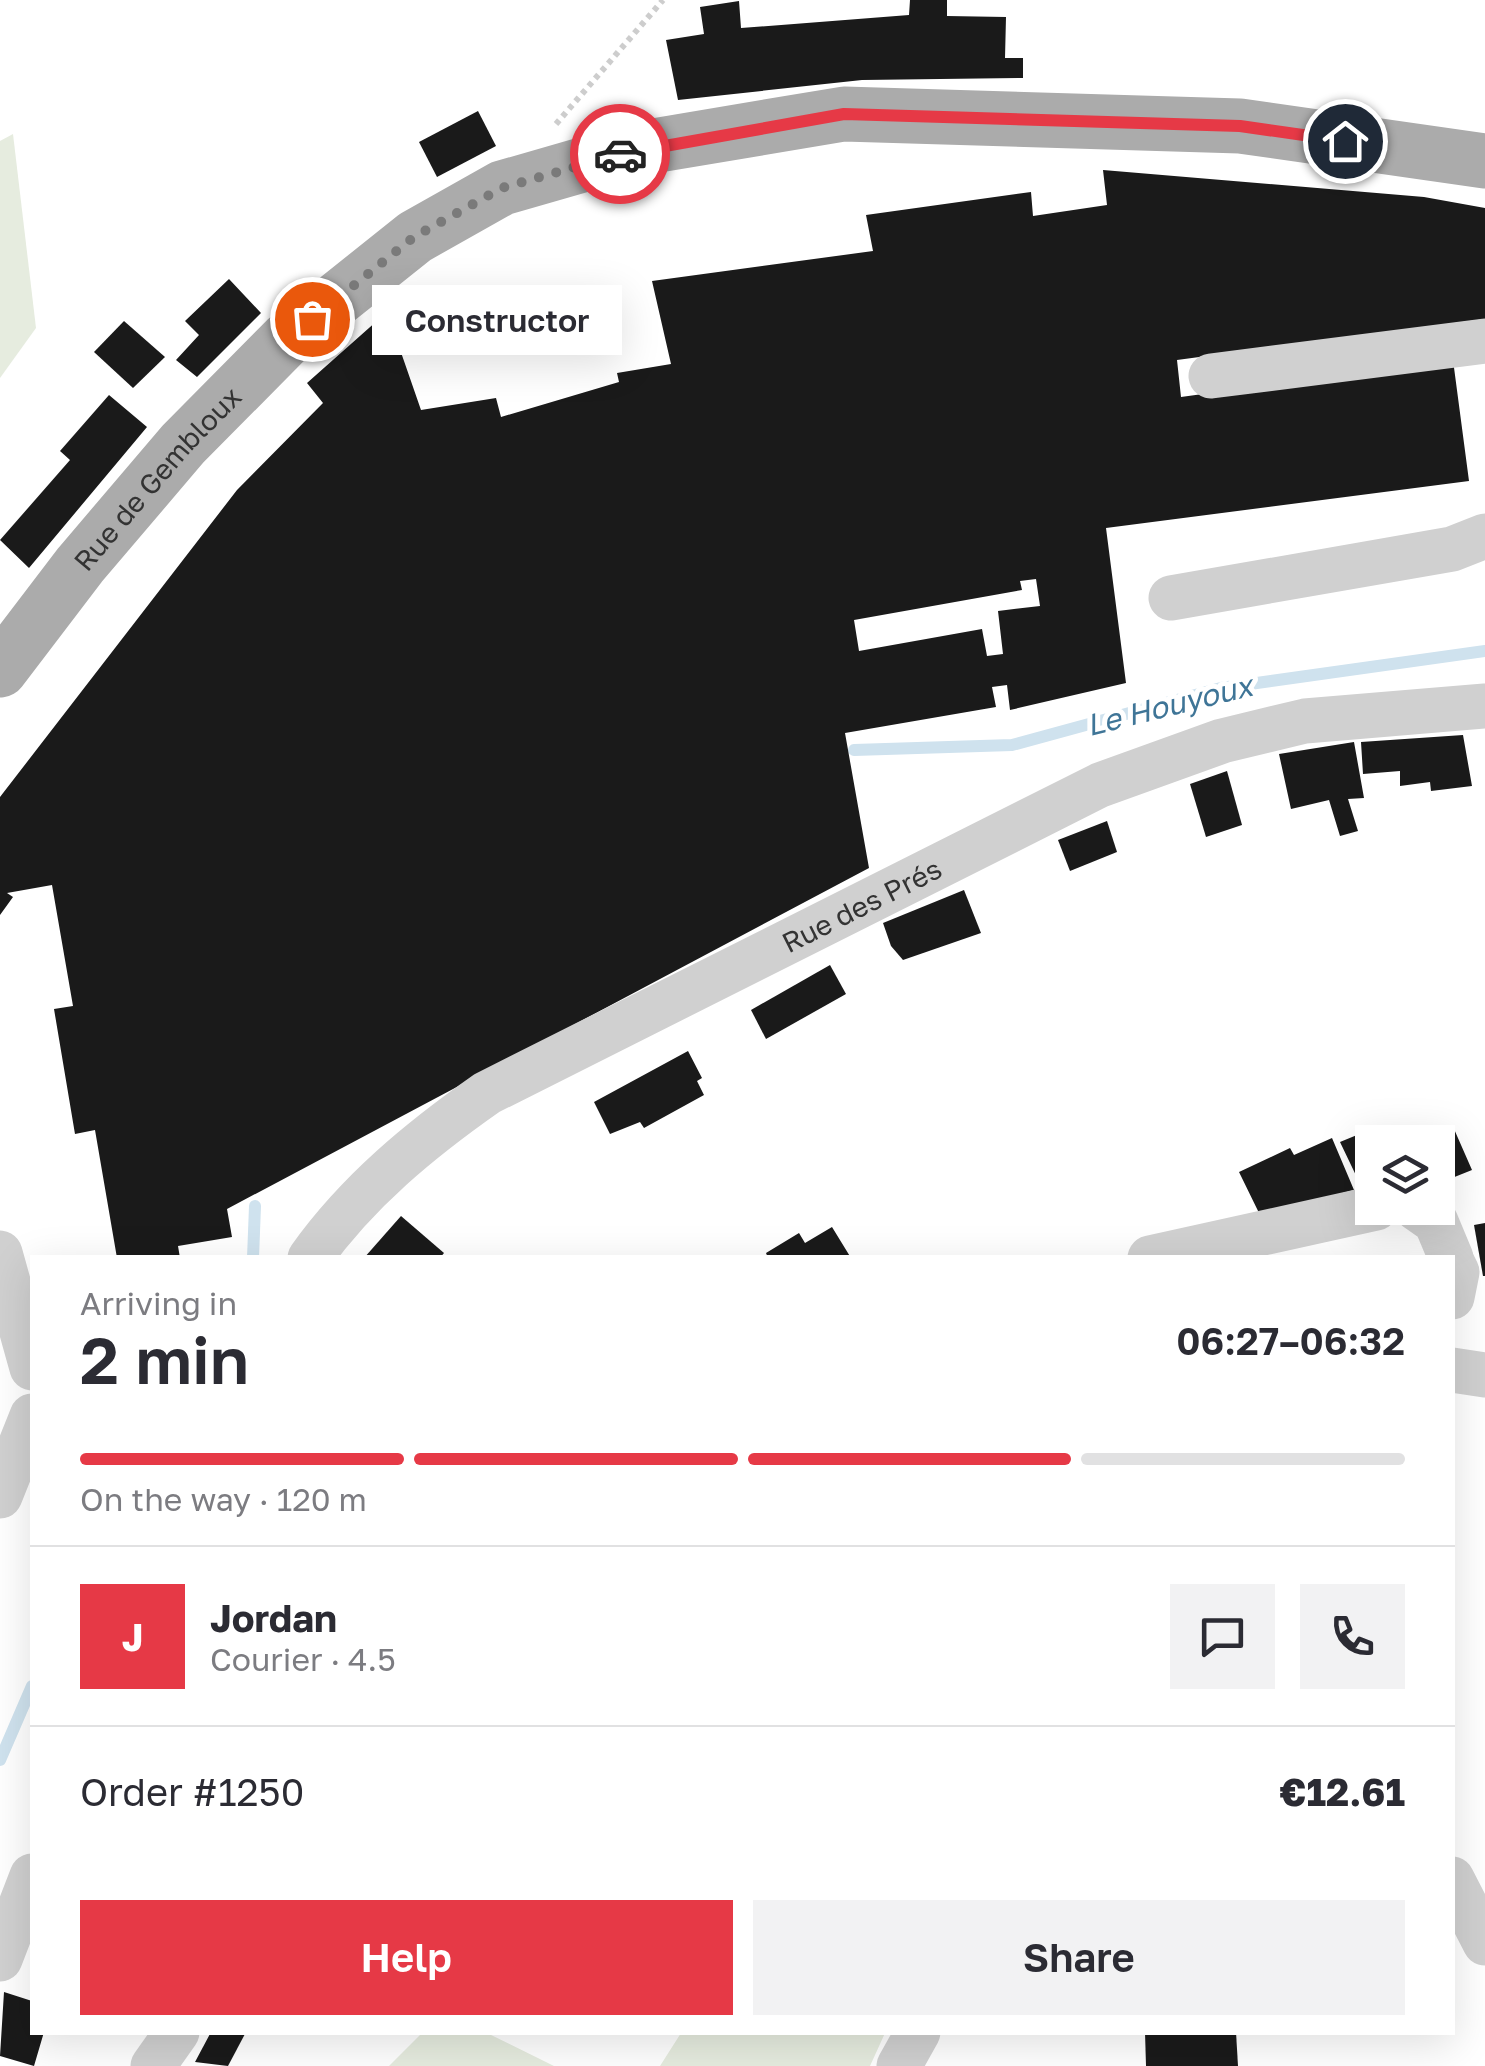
<!DOCTYPE html>
<html lang="en">
<head>
<meta charset="utf-8">
<style>
  body { margin:0; font-family:"Golos Text",sans-serif; background:#f2f2f3; color:#2b2b33; height:100vh; display:flex; flex-direction:column; font-size:38px; white-space:nowrap }
  * { box-sizing:border-box; margin:0 }
  p { font-size:32px; color:#7c7c81 }
  .icon { flex:none; width:55px; height:55px; fill:none; stroke:currentColor; stroke-width:2; stroke-linecap:round; stroke-linejoin:round }
  .map { position:relative; flex:1; overflow:hidden }
  .side { position:absolute; left:30px; top:1255px; width:1425px; height:780px; display:flex; flex-direction:column; background:#fff; border-radius:0px; box-shadow:0 10px 40px #0002 }
  .side>* { flex:none }
  .fabs { position:absolute; left:1355px; top:1125px; display:grid; gap:20px }
  .fabs a { display:grid; place-items:center; width:100px; height:100px; border-radius:0px; background:#fff; box-shadow:0 10px 40px #0002; font-size:50px }
  .pin { position:absolute; display:grid; place-items:center; width:85px; height:85px; color:#fff; margin:-42px; border:5px solid #fff; border-radius:50%; box-shadow:0 2px 10px #0007 }
  .courier { position:absolute; display:grid; place-items:center; width:100px; height:100px; margin:-50px; border:8px solid #e63946; border-radius:50%; background:#fff; color:#222; box-shadow:0 2px 12px #0007 }
  .bubble { position:absolute; height:70px; border-radius:0px; background:#fff; box-shadow:0 10px 40px #0002; font-size:32px; font-weight:600; line-height:70px; text-align:center }
  .overview em { font-style:normal; font-weight:600 }
  .overview div { display:flex; flex-direction:column-reverse }
  .overview { display:flex; align-items:center; justify-content:space-between; height:170px; padding:0 50px }
  h1 { font-size:65px; font-weight:600; line-height:75px }
  .bar { display:grid; grid-template-columns:repeat(4,1fr); gap:15px 10px; align-content:center; height:120px; padding:0 50px }
  .bar i { height:12px; border-radius:8px; background:#e1e1e2 }
  .bar .current { background:#e63946 }
  .bar p { grid-column:span 4 }
  .line { display:flex; align-items:center; gap:25px; padding:0 50px; border-top:2px solid #e1e1e2 }
  .line div { flex:1 }
  .round { display:grid; place-items:center; flex:none; width:105px; height:105px; border-radius:0px; background:#f2f2f3 }
  .action { display:flex; gap:20px; margin-top:auto; padding:20px 50px }
  .action a { flex:1; height:115px; border-radius:0px; background:#e63946; color:#fff; font-size:40px; font-weight:600; line-height:115px; text-align:center }
  .action a+a { background:#f2f2f3; color:#2b2b33 }
  .map>svg:first-child { display:block }
</style>
</head>
<body>
<div class="map">
<svg width="1485" height="2066" viewBox="0 0 1485 2066">
  <rect width="100%" height="100%" fill="#fff"/>
  <g fill="#e6ecdf">
    <path d="M 13,134 L 36,328 L 0,378 L 0,141 Z"/>
    <path d="M 423,2032 L 487,2033 L 554,2066 L 389,2066 Z"/>
    <path d="M 681,2033 L 681,2032 L 885,2033 L 870,2066 L 660,2066 Z"/>
  </g>
  <g fill="none" stroke-linecap="round" stroke-linejoin="round">
    <g stroke="#cfe2ee" stroke-width="12">
      <path d="M 854,750 L 1012,745 L 1221,688 L 1485,651"/>
      <path d="M 253,1258 L 255,1206"/>
      <path d="M 0,1760 L 32,1686"/>
    </g>
  </g>
  <g fill="#1a1a1a" fill-rule="evenodd">
    <path d="M 910,0 L 947,0 L 947,16 L 1006,17 L 1005,58 L 1023,58 L 1023,78 L 862,80 L 678,100 L 666,40 L 704,34 L 700,7 L 739,1 L 741,28 L 909,15 Z"/>
    <path d="M 478,111 L 496,146 L 437,177 L 419,142 Z"/>
    <path d="M 1103,170 L 1424,197 L 1485,208 L 1485,319 L 1177,360 L 1181,397 L 1453,360 L 1469,481 L 1106,528 L 1126,683 L 1010,710 L 1007,685 L 992,687 L 996,707 L 845,733 L 869,868 L 227,1209 L 232,1237 L 178,1246 L 180,1258 L 117,1258 L 95,1130 L 75,1134 L 54,1009 L 73,1006 L 52,885 L 7,893 L 13,897 L 0,915 L 0,797 L 237,490 L 323,403 L 307,383 L 387,312 L 421,410 L 496,398 L 501,417 L 619,382 L 617,373 L 671,364 L 652,281 L 873,251 L 866,215 L 1031,192 L 1033,216 L 1107,205 ZM 1036,579 L 1040,606 L 998,611 L 1003,654 L 987,656 L 982,629 L 859,651 L 854,620 L 1022,590 L 1020,581 Z"/>
    <path d="M 229,279 L 261,313 L 197,377 L 176,360 L 199,335 L 185,321 Z"/>
    <path d="M 124,321 L 165,357 L 133,388 L 94,352 Z"/>
    <path d="M 109,395 L 147,427 L 29,568 L 0,540 L 70,460 L 60,451 Z"/>
    <path d="M 1463,735 L 1472,786 L 1431,791 L 1430,782 L 1400,786 L 1400,771 L 1363,774 L 1361,742 Z"/>
    <path d="M 1354,742 L 1364,798 L 1348,799 L 1358,831 L 1340,836 L 1329,800 L 1291,809 L 1279,754 Z"/>
    <path d="M 1227,771 L 1242,825 L 1206,837 L 1190,784 Z"/>
    <path d="M 1107,821 L 1117,852 L 1070,871 L 1058,840 Z"/>
    <path d="M 964,890 L 981,933 L 903,960 L 891,946 L 883,923 Z"/>
    <path d="M 830,965 L 846,994 L 766,1039 L 751,1010 Z"/>
    <path d="M 688,1051 L 702,1078 L 697,1081 L 704,1095 L 644,1128 L 640,1122 L 610,1134 L 594,1102 Z"/>
    <path d="M 1412,1125 L 1420,1142 L 1372,1142 L 1372,1186 L 1362,1188 L 1340,1142 L 1374,1128 L 1379,1139 Z"/>
    <path d="M 1454,1129 L 1472,1170 L 1452,1178 L 1448,1170 L 1438,1174 L 1438,1142 L 1427,1142 Z"/>
    <path d="M 1332,1138 L 1354,1190 L 1260,1215 L 1239,1172 L 1290,1148 L 1294,1155 Z"/>
    <path d="M 401,1216 L 444,1253 L 440,1258 L 364,1258 Z"/>
    <path d="M 1485,1223 L 1485,1276 L 1483,1276 L 1474,1225 Z"/>
    <path d="M 832,1227 L 851,1258 L 768,1258 L 766,1253 L 799,1233 L 805,1243 Z"/>
    <path d="M 4,1992 L 32,2001 L 32,2032 L 44,2032 L 34,2066 L 0,2056 Z"/>
    <path d="M 211,2032 L 246,2032 L 228,2066 L 195,2062 Z"/>
    <path d="M 1145,2032 L 1236,2032 L 1238,2066 L 1146,2066 Z"/>
  </g>
  <g fill="none" stroke-linecap="round" stroke-linejoin="round">
    <path stroke="#cdcdcd" stroke-width="6" stroke-dasharray="5 5" stroke-linecap="butt" d="M 556,124 L 663,0"/>
    <g stroke="#d0d0d0" stroke-width="45">
      <path d="M 1211,376 L 1485,341"/>
      <path d="M 1171,598 L 1452,549 L 1485,536"/>
      <path d="M 1416,1208 L 1436,1222 L 1451,1258"/>
      <path d="M 0,1253 L 32,1368"/>
      <path id="s1" d="M 310,1258 C 358,1191 420,1140 487,1093 L 1100,785 L 1222,741 L 1305,721 L 1485,706"/>
      <path d="M 1150,1258 L 1376,1208"/>
      <path d="M 1452,1262 L 1457,1272 L 1452,1297"/>
      <path d="M 1452,1370 L 1485,1375"/>
      <path d="M 0,1496 L 32,1416"/>
      <path d="M 1452,1879 L 1485,1943"/>
      <path d="M 0,1959 L 32,1876"/>
      <path d="M 153,2066 L 177,2032"/>
      <path d="M 899,2066 L 918,2032"/>
    </g>
    <path stroke="#ababab" stroke-width="55" id="s2" d="M 0,670 L 80,565 L 183,444 L 286,340 L 415,237 L 502,188 L 641,148 L 844,114 L 1240,126 L 1485,161"/>
  </g>
  <g fill="none" stroke-linecap="round" stroke-linejoin="round">
    <path stroke="#7a7a7a" stroke-width="10" stroke-dasharray="0 18" d="M 312,319 L 414,237 L 502,188 L 620,154"/>
    <path stroke="#e63946" stroke-width="12" d="M 620,154 L 844,114 L 1240,126 L 1345,141"/>
  </g>
  <g text-anchor="middle" dominant-baseline="central" stroke-width="10" stroke-linejoin="round" paint-order="stroke">
    <g font-size="28" fill="#333" stroke="#fff">
      <text stroke="none"><textPath href="#s2" startOffset="248">Rue de Gembloux</textPath></text>
      <text stroke="none"><textPath href="#s1" startOffset="662">Rue des Prés</textPath></text>
    </g>
    <g font-size="30" font-style="italic" fill="#3f7597" stroke="#fff">
      <text transform="translate(1169 705) rotate(-14)">Le Houyoux</text>
    </g>
  </g>
</svg>
<div class="fabs">
<a><svg class="icon" aria-label="layers" viewBox="0 0 24 24"><path d="M12 4l9 5-9 5-9-5zM3 14l9 5 9-5"/></svg></a>
</div>
<div class="pin" style="left:312px;top:319px;background:#ea580c"><svg class="icon" aria-label="bag" viewBox="0 0 24 24"><path d="M5 8h14l-1 12H6zM9 8a3 3 0 0 1 6 0"/></svg></div>
<div class="pin" style="left:1345px;top:141px;background:#1f2937"><svg class="icon" aria-label="home" viewBox="0 0 24 24"><path d="M3 11l9-7 9 7M6 9v11h12V9"/></svg></div>
<div class="courier" style="left:620px;top:154px"><svg class="icon" aria-label="car" viewBox="0 0 24 24"><path d="M5 17H2v-5l4-1 3-4h7l3 4 3 1v5h-3M9 17h6M6 11h13"/><circle cx="7" cy="17" r="2"/><circle cx="17" cy="17" r="2"/></svg></div>
<div class="bubble" style="left:372px;top:285px;width:250px">Constructor</div>
<section class="side">
<div class="overview"><div><h1>2 min</h1><p>Arriving in</p></div><em>06:27–06:32</em></div>
<div class="bar"><i class="current"></i><i class="current"></i><i class="current"></i><i></i><p>On the way · 120 m</p></div>
<div class="line" style="height:180px"><b class="round" style="background:#e63946;color:#fff">J</b><div><b>Jordan</b><p>Courier · 4.5</p></div><a class="round"><svg class="icon" aria-label="chat" viewBox="0 0 24 24"><path d="M4 5h16v11H9l-5 4z"/></svg></a><a class="round"><svg class="icon" aria-label="phone" viewBox="0 0 24 24"><path d="M5 4h4l2 5-3 2q2 4 5 5l2-3 5 2v4C11 20 4 13 5 4z"/></svg></a></div>
<div class="line" style="height:130px"><div>Order #1250</div><b>€12.61</b></div>
<div class="action"><a>Help</a><a>Share</a></div>
</section>
</div>
</body>
</html>
